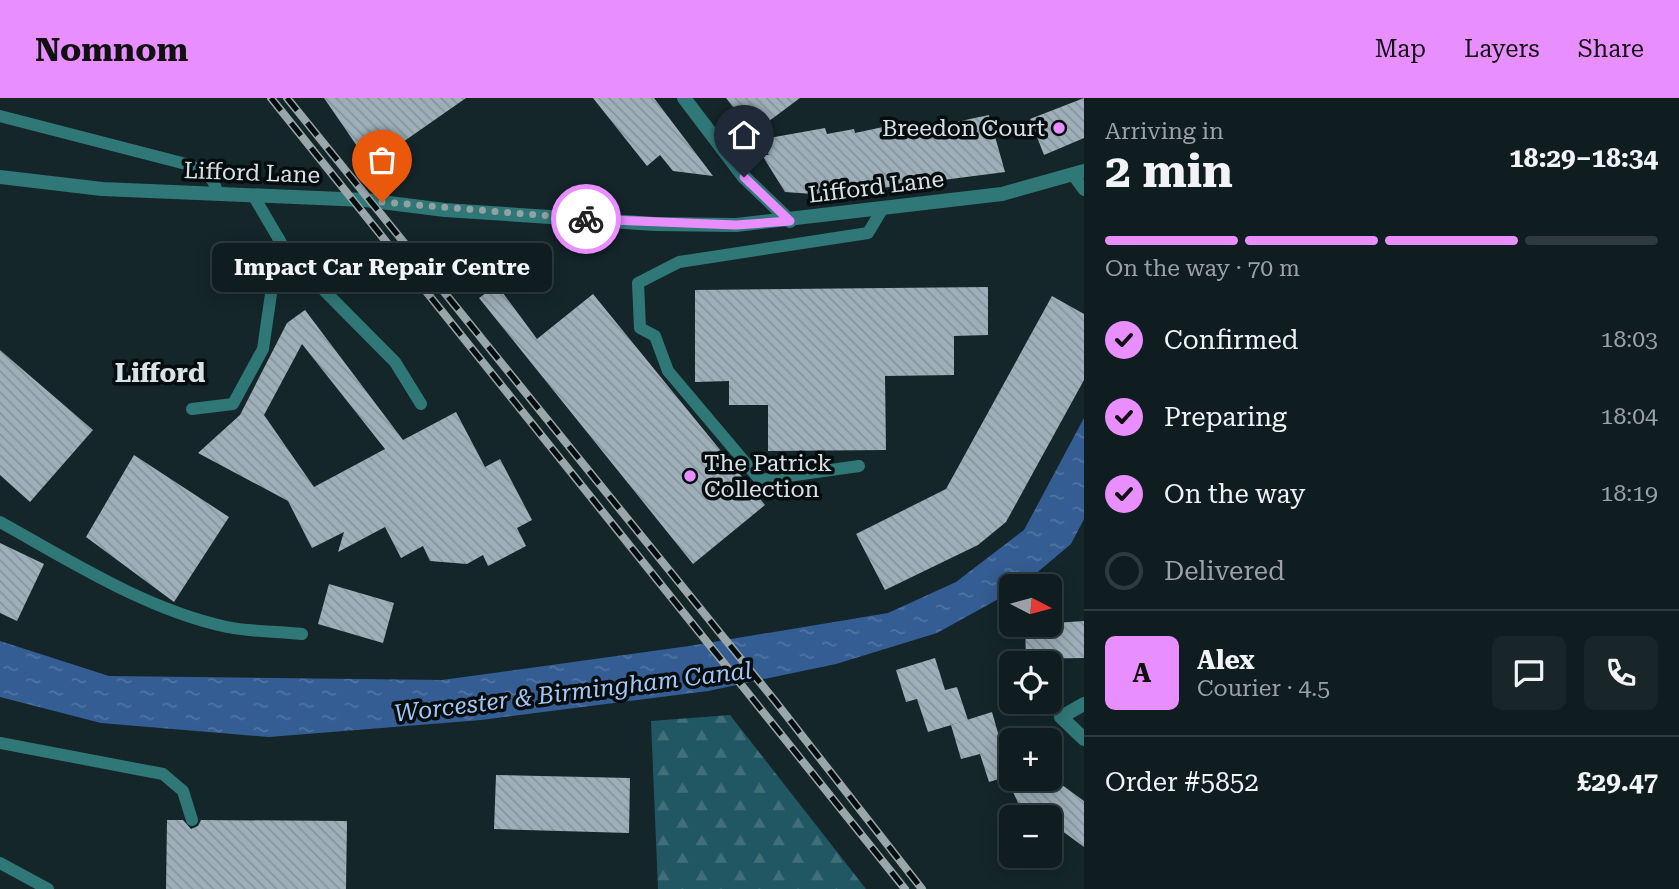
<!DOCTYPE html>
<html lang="en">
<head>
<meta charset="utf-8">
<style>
  body { margin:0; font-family:"Roboto Serif",serif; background:#182529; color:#f1f3f6; height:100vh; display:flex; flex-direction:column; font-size:26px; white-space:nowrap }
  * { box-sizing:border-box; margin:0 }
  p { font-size:23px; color:#9ba1a5 }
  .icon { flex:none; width:38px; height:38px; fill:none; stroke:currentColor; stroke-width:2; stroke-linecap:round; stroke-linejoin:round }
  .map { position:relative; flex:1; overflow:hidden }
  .details { display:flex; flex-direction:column; background:#0f1c20; width:595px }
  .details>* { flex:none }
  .needle { width:46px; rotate:96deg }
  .controls { position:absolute; left:999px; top:476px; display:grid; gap:14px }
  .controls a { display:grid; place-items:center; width:63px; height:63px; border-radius:10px; background:#0f1c20; box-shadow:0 4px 18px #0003,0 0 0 2px #2f3a3e; font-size:35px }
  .pin { position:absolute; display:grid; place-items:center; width:60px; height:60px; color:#fff; margin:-72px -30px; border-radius:50% 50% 50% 0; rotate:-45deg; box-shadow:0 0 7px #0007 }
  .pin .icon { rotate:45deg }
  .courier { position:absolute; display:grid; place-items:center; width:70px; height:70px; margin:-35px; border:5px solid #e88eff; border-radius:50%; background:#fff; color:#222; box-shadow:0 2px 9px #0007 }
  .bubble { position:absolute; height:49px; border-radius:10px; background:#0f1c20; box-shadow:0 4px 18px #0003,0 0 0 2px #2f3a3e; font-size:23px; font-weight:700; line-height:49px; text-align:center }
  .headline em { font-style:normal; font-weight:700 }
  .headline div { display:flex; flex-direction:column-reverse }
  .headline { display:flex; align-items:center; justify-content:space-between; height:119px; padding:0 21px }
  h1 { font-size:46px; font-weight:700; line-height:52px }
  .bar { display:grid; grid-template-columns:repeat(4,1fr); gap:10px 7px; align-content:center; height:84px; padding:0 21px }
  .bar i { height:9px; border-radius:5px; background:#2f3a3e }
  .bar .on { background:#e88eff }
  .bar p { grid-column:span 4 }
  .line { display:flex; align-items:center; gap:18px; padding:0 21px; border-top:2px solid #2f3a3e }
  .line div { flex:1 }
  .round { display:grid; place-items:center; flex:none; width:74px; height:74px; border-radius:10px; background:#182529 }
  ol { padding:0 21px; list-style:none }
  li { display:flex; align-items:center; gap:21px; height:77px }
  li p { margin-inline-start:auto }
  li .icon { padding:7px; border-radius:50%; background:#e88eff; color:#111; stroke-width:4 }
  li:last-child { color:#9ba1a5 }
  li i { width:38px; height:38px; border:4px solid #2f3a3e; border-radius:50% }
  header { display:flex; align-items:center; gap:42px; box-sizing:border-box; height:98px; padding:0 35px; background:#e88eff; color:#111 }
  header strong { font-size:33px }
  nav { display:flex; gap:38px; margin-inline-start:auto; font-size:24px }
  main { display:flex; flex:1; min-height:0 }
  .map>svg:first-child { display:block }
</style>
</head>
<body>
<header>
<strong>Nomnom</strong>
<nav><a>Map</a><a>Layers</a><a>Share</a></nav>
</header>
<main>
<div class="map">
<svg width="1084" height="791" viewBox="0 0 1084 791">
  <defs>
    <pattern id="forest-firs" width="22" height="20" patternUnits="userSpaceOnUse" patternTransform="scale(1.75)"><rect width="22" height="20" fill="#215763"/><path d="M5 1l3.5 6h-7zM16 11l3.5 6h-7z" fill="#406f79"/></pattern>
    <pattern id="water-ripples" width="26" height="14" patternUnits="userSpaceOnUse" patternTransform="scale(1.75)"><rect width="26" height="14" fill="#345d93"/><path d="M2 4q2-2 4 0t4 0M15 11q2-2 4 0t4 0" fill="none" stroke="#5174a2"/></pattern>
    <pattern id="building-back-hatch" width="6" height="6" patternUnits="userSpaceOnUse" patternTransform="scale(1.75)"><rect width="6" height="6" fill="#9eafb9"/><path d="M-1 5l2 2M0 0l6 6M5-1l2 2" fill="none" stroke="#87949c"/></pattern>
  </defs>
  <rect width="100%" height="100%" fill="#14262a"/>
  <path fill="url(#forest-firs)" d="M 730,617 L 866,791 L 658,791 L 651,623 Z"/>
  <path fill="url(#water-ripples)" d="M 1084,320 L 1084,421 L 1071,446 L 1021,488 L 1012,488 L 1011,494 L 937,535 L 836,566 L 708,593 L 481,622 L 269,639 L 101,625 L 0,599 L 0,543 L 109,578 L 442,582 L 689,548 L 888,515 L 956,484 L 1024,432 Z"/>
  <g fill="url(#building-back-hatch)" fill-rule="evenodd">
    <path d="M 324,0 L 466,0 L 370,67 Z"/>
    <path d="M 593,0 L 654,0 L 713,78 L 673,73 L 660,57 L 647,68 Z"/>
    <path d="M 726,0 L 800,0 L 753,35 Z"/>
    <path d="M 1084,0 L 1084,40 L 1044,57 L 1030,21 Z"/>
    <path d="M 989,17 L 1005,74 L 827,97 L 785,94 L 762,57 L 769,57 L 758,42 L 825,30 L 827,36 L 854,31 L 855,35 L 911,23 L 913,33 Z"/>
    <path d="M 497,187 L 537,241 L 593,196 L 765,407 L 693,466 L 479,200 Z"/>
    <path d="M 988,189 L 988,237 L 954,238 L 954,277 L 885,278 L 886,352 L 768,353 L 768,307 L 729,307 L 729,283 L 695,284 L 695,192 Z"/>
    <path d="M 1052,198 L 1084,216 L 1084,282 L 1006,424 L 978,447 L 885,492 L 856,436 L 946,391 Z"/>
    <path d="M 305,212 L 403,342 L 456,314 L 485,369 L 500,361 L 532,422 L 517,430 L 526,448 L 488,468 L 483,457 L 467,466 L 430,463 L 423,448 L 401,460 L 385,429 L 338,454 L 344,434 L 312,450 L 288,403 L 198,355 L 240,317 L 287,225 ZM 302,246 L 385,351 L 314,389 L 264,317 Z"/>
    <path d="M 0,252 L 93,332 L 30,404 L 0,377 Z"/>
    <path d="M 134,357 L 229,419 L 174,504 L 86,439 Z"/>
    <path d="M 0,445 L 44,466 L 17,523 L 0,515 Z"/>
    <path d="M 329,486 L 394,505 L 383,545 L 318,526 Z"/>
    <path d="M 1084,523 L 1084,560 L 1026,561 L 1025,527 Z"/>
    <path d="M 935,560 L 945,592 L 957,589 L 968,622 L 928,634 L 917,601 L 906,604 L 896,572 Z"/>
    <path d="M 992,614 L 1002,649 L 1012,646 L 1012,677 L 989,684 L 980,656 L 961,661 L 951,627 Z"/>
    <path d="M 496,677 L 630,680 L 629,735 L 494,731 Z"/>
    <path d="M 1007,681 L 1054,681 L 1084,703 L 1084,749 L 1050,724 L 1050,719 L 1043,719 L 1023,705 L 1019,707 Z"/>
    <path d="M 167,722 L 183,722 L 191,731 L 198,728 L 201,722 L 347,723 L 346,791 L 166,791 Z"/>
  </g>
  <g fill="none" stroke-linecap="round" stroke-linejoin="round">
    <g stroke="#307877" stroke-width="12">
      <path d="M 0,18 L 186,66 C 202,73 215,77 217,96"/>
      <path d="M 1073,77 L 1084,92"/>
      <path d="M 253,97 L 287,155 L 395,264 L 421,306"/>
      <path d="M 192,311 L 233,306 L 263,251 L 279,141"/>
      <path d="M 859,368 L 760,382 L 668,273 L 655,238 L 640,230 L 638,185 L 679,164 L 868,135 L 883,110"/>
      <path d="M 0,424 C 72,464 147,512 227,529 C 251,534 277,533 302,536"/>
      <path d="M 0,645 L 163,676 L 183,693 L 192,722"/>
      <path d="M 0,765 L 48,791"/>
    </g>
    <g stroke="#307877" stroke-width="14">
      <path d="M 684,0 L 744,79 L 790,123"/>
      <path d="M 1084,606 L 1061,619 L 1084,641"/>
    </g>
    <path stroke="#307877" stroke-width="14" d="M 0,79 L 102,91 L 365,102 L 445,112 L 655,126 L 736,127 L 1002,96 L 1084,73"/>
    <g stroke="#99a6aa" stroke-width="8">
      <g id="rail">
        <path d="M 271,0 L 905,791"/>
        <path d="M 287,0 L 775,603 L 922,791"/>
      </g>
    </g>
    <use href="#rail" stroke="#060d0f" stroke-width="5" stroke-dasharray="16" stroke-linecap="butt"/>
  </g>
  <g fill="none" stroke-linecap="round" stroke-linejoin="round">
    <path stroke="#93a1a4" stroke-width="7" stroke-dasharray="0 12.6" d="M 382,104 L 586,121"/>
    <path stroke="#e88eff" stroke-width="9" d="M 586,121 L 736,127 L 790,123 L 744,79"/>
  </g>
  <g fill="#e88eff" stroke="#060d0f" stroke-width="2.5">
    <circle cx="1059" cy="30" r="7"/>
    <circle cx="690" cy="378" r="7"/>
  </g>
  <g text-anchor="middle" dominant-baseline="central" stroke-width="7" stroke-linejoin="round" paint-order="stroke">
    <g font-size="23" fill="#d8e3e6" stroke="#060d0f" text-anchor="end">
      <text x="1045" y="30">Breedon Court</text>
      <text x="704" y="365" text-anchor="start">The Patrick<tspan x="704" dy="26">Collection</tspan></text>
    </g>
    <g font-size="23" fill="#d8e3e6" stroke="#060d0f">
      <text transform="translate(252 75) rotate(2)">Lifford Lane</text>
      <text transform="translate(876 89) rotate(-7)">Lifford Lane</text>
    </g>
    <g font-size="24" font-style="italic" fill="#a3c6f6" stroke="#060d0f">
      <text transform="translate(573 594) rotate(-7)">Worcester &amp; Birmingham Canal</text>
    </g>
    <g font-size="26" font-weight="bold" fill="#d8e3e6" stroke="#060d0f">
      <text x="160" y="275">Lifford</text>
    </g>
  </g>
</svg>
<div class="controls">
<a><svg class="needle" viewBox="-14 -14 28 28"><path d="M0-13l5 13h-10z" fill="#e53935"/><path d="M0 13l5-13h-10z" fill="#9ba1a5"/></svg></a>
<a><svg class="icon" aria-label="locate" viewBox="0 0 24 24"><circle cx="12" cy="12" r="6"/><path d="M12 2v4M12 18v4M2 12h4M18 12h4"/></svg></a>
<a>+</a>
<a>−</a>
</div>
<div class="pin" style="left:382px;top:104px;background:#ea580c"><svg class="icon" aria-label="bag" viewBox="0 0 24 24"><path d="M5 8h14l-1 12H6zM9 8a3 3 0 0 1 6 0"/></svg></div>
<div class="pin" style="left:744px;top:79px;background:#1f2937"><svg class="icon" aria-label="home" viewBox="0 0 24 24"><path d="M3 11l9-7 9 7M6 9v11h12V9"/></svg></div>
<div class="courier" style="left:586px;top:121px"><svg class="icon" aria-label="bike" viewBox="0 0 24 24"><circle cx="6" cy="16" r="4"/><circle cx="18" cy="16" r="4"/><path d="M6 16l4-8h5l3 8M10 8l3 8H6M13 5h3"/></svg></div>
<div class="bubble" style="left:212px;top:145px;width:340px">Impact Car Repair Centre</div>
</div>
<section class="details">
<div class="headline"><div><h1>2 min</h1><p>Arriving in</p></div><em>18:29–18:34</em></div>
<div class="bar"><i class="on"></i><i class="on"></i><i class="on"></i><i></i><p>On the way · 70 m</p></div>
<ol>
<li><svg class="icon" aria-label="check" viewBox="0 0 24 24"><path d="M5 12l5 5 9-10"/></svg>Confirmed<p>18:03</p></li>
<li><svg class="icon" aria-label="check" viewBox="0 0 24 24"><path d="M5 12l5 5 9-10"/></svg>Preparing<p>18:04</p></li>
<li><svg class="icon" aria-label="check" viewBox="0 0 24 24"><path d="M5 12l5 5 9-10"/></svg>On the way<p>18:19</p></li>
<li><i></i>Delivered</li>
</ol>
<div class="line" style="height:126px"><b class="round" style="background:#e88eff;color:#111">A</b><div><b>Alex</b><p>Courier · 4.5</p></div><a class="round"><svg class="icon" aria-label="chat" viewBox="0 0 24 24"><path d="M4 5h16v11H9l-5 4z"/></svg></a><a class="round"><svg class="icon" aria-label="phone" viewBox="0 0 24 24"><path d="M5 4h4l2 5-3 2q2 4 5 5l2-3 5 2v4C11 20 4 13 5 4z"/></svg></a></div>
<div class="line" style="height:91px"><div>Order #5852</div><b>£29.47</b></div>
</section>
</main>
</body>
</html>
